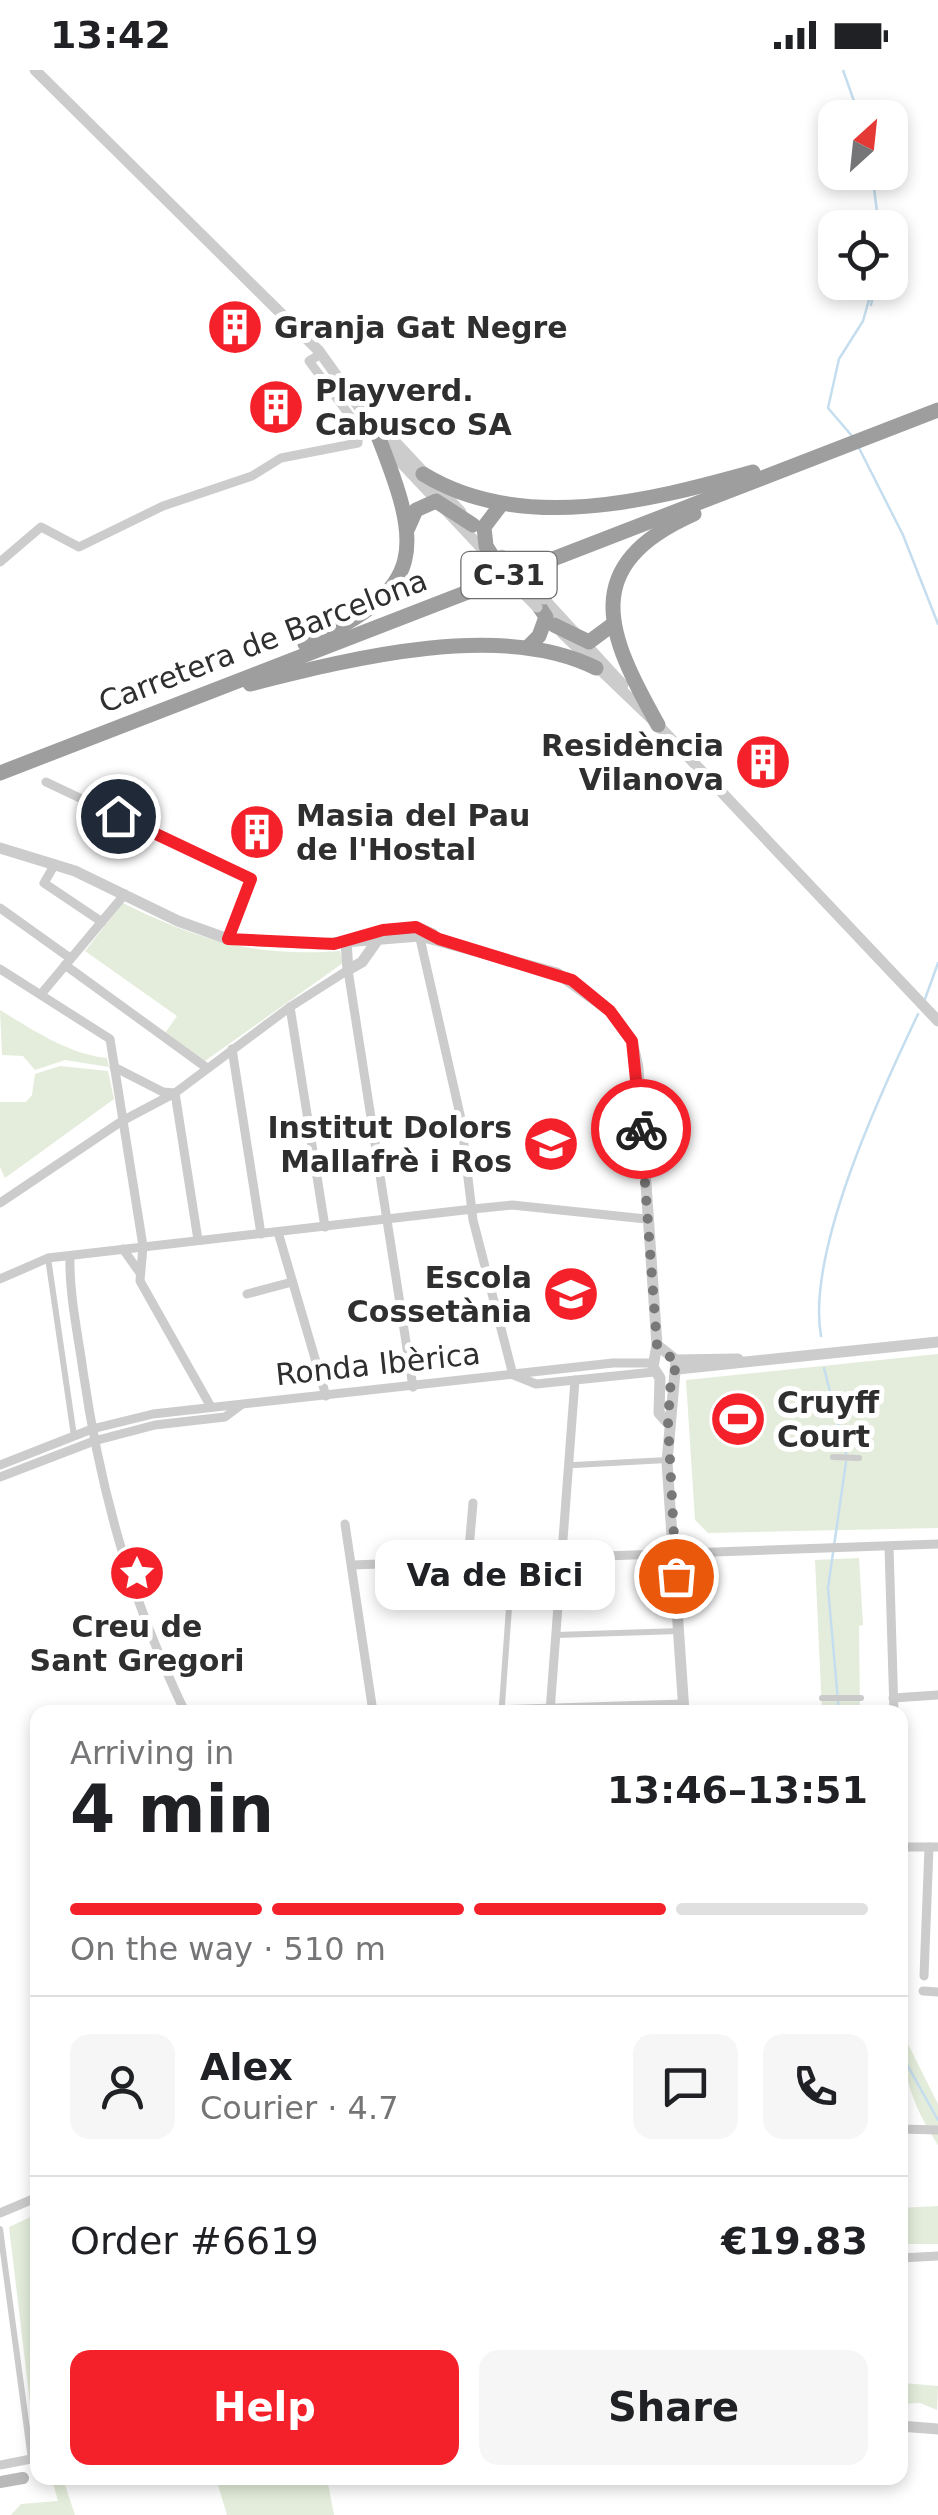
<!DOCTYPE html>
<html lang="en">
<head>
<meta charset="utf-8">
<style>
  body { margin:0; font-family:"DejaVu Sans",sans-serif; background:#f6f6f6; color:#202124; height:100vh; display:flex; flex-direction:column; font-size:38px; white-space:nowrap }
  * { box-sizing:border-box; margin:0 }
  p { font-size:32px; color:#757577 }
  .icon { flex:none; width:55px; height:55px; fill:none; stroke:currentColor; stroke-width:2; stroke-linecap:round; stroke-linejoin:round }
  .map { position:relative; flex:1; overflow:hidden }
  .drawer { position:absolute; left:30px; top:1635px; width:878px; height:780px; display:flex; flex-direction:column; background:#fff; border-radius:20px; box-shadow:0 5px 15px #0003 }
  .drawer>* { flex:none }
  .needle { width:65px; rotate:27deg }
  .controls { position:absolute; left:818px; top:30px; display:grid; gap:20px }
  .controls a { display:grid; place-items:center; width:90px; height:90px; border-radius:20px; background:#fff; box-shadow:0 5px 15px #0003; font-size:50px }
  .pin { position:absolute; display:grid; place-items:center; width:85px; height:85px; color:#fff; margin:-42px; border:5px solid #fff; border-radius:50%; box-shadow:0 2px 10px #0007 }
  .courier { position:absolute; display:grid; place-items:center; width:100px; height:100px; margin:-50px; border:8px solid #f5212a; border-radius:50%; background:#fff; color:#222; box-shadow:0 2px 12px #0007 }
  .bubble { position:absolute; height:70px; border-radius:20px; background:#fff; box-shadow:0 5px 15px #0003; font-size:32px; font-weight:600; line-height:70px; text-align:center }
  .summary em { font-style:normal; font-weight:600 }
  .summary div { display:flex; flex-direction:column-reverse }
  .summary { display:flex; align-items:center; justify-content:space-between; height:170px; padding:0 40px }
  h1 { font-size:65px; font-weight:600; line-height:75px }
  .bar { display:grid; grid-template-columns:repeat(4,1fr); gap:15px 10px; align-content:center; height:120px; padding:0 40px }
  .bar i { height:12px; border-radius:8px; background:#e0e0e0 }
  .bar .on { background:#f5212a }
  .bar p { grid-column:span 4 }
  .line { display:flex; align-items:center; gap:25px; padding:0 40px; border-top:2px solid #e0e0e0 }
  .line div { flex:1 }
  .round { display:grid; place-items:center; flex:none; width:105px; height:105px; border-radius:20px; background:#f6f6f6 }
  .button { display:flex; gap:20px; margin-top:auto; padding:20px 40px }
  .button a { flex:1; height:115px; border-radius:20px; background:#f5212a; color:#fff; font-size:40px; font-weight:600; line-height:115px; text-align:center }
  .button a+a { background:#f6f6f6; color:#202124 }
  .status { display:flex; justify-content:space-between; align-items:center; height:70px; padding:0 50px; background:#fff; direction:ltr }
  .status svg { height:28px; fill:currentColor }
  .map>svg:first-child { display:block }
</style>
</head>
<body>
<div class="status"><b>13:42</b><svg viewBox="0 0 49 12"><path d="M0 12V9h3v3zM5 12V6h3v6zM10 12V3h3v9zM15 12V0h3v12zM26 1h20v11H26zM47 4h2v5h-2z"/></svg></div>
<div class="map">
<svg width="938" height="2445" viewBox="0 0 938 2445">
  <rect width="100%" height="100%" fill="#fff"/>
  <g fill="#e4eddb">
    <path d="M 123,833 C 200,871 254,887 340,881 L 343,893 L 205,991 L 165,963 L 177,946 L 85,881 Z"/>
    <path d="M 0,940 C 36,962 69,984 107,988 L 109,997 L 65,990 L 35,1000 L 23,986 L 2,985 Z"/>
    <path d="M 60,996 L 108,1001 L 114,1029 L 5,1108 L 0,1097 L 0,1032 L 26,1032 L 32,1025 L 35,1004 Z"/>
    <path d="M 938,1284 L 938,1458 L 708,1463 L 695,1450 L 686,1310 Z"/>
    <path d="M 859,1488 L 863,1555 L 859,1556 L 860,1642 L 822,1642 L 815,1490 Z"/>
    <path d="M 900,1934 L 908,1974 L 938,2034 L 938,2075 C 906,2026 900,1991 900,1934 Z"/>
    <path d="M 938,2136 L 938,2174 L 900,2174 L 900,2138 Z"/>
    <path d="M 37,2144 L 37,2391 L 9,2157 Z"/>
    <path d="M 900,2299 L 904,2313 L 938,2316 L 937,2340 L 920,2333 L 900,2334 Z"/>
    <path d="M 216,2408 L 327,2408 L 334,2445 L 227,2445 Z"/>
    <path d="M 64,2412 L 75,2445 L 11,2445 L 21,2434 L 58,2431 L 53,2413 Z"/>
  </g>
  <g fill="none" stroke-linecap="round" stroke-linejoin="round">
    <g stroke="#c5deef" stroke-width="2.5">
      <path d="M 843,0 L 860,48"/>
      <path d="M 872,102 L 879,158"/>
      <path d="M 871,235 L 876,212"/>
      <path d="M 852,366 L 828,338 L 839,289 L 863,251 L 874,212"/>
      <path d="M 859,378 L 903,465 L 938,554"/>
      <path d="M 925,929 L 938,893"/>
      <path d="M 821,1266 C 806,1182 881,1022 918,944"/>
      <path d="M 824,1298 L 846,1384"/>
      <path d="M 839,1642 L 828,1518 L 846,1392"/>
      <path d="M 900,1982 L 938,2050"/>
    </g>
    <g stroke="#ccc" stroke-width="6">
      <path d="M 48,1188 L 74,1366"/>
      <path d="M 833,1387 L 859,1388"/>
      <path d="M 574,1395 L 667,1390"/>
      <path d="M 556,1565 L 680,1561"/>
      <path d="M 822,1628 L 861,1628"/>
      <path d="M 502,1635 L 512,1496"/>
      <path d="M 0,2159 L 31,2389"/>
    </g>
    <g stroke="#ccc" stroke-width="9">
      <path d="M 0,492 L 41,457 L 79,477 L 163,436 L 252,406 L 281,388 L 358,373 L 359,358 L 309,291 L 321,284"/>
      <path d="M 46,712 L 251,809 L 228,869"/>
      <path d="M 55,794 L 44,813 L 102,852"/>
      <path d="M 0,838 L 70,888"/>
      <path d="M 419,864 L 461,1049 L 473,1150 L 513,1305"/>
      <path d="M 65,895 L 207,998"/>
      <path d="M 0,899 L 110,969 L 143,1176 L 140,1211 L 211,1337"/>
      <path d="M 42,923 L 125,824"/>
      <path d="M 290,937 L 325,1157"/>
      <path d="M 232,979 L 261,1164"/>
      <path d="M 114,997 L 163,1022 L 175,1023 L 198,1170"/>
      <path d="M 0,1133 L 122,1051 L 175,1023 L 290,937 L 348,900 L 413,1317"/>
      <path d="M 278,1162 L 326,1326"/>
      <path d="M 123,1179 L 140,1203"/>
      <path d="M 70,1187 C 69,1224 78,1264 83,1301 C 101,1425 131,1529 185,1642"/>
      <path d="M 0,1209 L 48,1188 L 473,1139 L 512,1135 L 646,1149"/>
      <path d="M 247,1224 L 292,1212"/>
      <path d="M 516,1306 L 536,1314 L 654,1302"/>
      <path d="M 0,1395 L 92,1359 L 153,1344 L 613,1293 L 653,1293"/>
      <path d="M 0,1407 L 94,1371 L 155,1355 L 225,1347 L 241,1335"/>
      <path d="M 345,1454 L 373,1642"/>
      <path d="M 889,1477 L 894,1642"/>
      <path d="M 468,1490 L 473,1433"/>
      <path d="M 352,1495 L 938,1474"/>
      <path d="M 893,1628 L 938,1625"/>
      <path d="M 430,1642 L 683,1634"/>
      <path d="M 550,1642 L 575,1310"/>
      <path d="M 900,1777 L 938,1777"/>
      <path d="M 924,1906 L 929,1777"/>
      <path d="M 923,1921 L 938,1922"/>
      <path d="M 900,2059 L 938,2060"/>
      <path d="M 0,2143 L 38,2127"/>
      <path d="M 900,2188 L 938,2186"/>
      <path d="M 0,2395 L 31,2389"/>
    </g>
    <g stroke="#ccc" stroke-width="11">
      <path d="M 35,0 L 319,281 L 391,382 L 488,485"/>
      <path d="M 385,361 L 461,442"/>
      <path d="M 544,529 L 623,615"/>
      <path d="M 562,563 L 658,655 L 938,951"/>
      <path d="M 0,778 L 75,801 L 178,851 L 228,869 L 319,874 L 420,866 L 557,903 L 610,941 L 632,971 L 638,997 L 657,1275 L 653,1297 L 660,1308 L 659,1343 L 667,1352"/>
      <path d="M 359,867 L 417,857 L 433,864"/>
      <path d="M 346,872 L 348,900"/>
      <path d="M 348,900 L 362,892 L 379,868"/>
      <path d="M 657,1275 L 676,1290 L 738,1289"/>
      <path d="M 676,1290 L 667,1392 L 684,1642"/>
      <path d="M 678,1299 L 938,1272"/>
      <path d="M 900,2356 L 938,2359"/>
    </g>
    <path stroke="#b9b9b9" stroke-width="12" d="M 0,2412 L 23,2408"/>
    <g stroke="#9e9e9e" stroke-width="15">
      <path d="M 423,404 C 521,464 649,431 753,402"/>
      <path d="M 500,436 L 484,457 L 486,476 L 500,499"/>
      <path d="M 408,458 L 416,440 L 436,431 L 473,455"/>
      <path d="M 554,555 L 589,572 L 612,555"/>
      <path d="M 305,574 C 429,518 423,479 376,361"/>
      <path d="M 529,576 L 539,566 L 546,547 L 529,521"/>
      <path d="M 250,614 C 349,589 501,550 596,598"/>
      <path d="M 658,655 C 607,564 577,496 694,444"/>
      <path d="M 0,703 L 938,340"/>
    </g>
    <g stroke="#ccc" stroke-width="11">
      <path d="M 502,485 L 544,529"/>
      <path d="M 497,496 L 537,537"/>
    </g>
  </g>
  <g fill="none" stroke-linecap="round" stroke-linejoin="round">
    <path stroke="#787878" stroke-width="10" stroke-dasharray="0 18" d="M 641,1059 L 657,1275 L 678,1294 L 671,1308 L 668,1352 L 676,1506"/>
    <path stroke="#f5212a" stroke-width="12" d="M 118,746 L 251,809 L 228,869 L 334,874 L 383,860 L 416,857 L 439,869 L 572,910 L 610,941 L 632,971 L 641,1059"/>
  </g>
  <defs>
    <g id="building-disc" transform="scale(2.875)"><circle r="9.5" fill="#f5212a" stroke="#fff"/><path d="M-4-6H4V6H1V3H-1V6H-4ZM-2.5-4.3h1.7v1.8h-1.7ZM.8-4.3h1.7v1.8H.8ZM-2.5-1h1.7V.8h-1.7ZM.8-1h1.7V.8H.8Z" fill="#fff"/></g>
    <g id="school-disc" transform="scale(2.875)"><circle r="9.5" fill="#f5212a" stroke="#fff"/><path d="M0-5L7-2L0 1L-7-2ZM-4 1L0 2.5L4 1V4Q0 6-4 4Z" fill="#fff"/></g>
    <g id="stadium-disc" transform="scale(2.875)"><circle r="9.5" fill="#f5212a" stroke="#fff"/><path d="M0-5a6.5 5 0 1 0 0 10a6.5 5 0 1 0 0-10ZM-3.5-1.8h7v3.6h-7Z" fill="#fff"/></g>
    <g id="sight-disc" transform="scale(2.875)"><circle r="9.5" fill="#f5212a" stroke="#fff"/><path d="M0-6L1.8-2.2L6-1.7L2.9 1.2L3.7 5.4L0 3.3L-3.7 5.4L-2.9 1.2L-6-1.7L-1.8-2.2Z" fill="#fff"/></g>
  </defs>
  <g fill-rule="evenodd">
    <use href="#building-disc" x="235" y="257"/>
    <use href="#building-disc" x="276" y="337"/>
    <use href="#building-disc" x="763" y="692"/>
    <use href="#building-disc" x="257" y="762"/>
    <use href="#school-disc" x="551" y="1074"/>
    <use href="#school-disc" x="571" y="1224"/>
    <use href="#stadium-disc" x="738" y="1349"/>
    <use href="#sight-disc" x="137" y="1503"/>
  </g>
  <g text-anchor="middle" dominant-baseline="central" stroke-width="10" stroke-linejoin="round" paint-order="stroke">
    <rect fill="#fff" stroke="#6d6d6d" stroke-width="2.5" x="461.5" y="482" width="95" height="46" rx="8"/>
    <g font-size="28" font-weight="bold" fill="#2f2f2f">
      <text x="509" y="505">C-31</text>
    </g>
    <g font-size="30" font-weight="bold" fill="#2f2f2f" stroke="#fff" text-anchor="start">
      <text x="274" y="257">Granja Gat Negre</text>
      <text x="315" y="320">Playverd.<tspan x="315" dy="34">Cabusco SA</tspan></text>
      <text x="724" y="675" text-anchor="end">Residència<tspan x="724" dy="34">Vilanova</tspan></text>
      <text x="296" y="745">Masia del Pau<tspan x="296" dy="34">de l'Hostal</tspan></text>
      <text x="512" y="1057" text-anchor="end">Institut Dolors<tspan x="512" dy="34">Mallafrè i Ros</tspan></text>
      <text x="532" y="1207" text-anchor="end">Escola<tspan x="532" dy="34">Cossetània</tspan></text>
      <text x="777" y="1332">Cruyff<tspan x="777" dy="34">Court</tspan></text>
      <text x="137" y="1556" text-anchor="middle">Creu de<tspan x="137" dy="34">Sant Gregori</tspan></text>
    </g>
    <g font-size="30" fill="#2f2f2f" stroke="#fff">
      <text transform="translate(263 571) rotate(-21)">Carretera de Barcelona</text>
      <text transform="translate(378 1294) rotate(-6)">Ronda Ibèrica</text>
    </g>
  </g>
</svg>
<div class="controls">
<a><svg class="needle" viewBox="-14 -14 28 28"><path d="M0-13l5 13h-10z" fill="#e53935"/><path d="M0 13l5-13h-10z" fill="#757577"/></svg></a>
<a><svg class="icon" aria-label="locate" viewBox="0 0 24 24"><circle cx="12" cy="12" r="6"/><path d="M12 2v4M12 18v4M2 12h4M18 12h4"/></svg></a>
</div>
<div class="pin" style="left:676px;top:1506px;background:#ea580c"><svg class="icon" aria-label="bag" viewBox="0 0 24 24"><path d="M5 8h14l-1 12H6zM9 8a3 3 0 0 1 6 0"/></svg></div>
<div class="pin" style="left:118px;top:746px;background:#1f2937"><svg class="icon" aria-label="home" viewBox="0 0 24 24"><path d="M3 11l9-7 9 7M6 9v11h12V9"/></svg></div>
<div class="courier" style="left:641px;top:1059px"><svg class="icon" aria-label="bike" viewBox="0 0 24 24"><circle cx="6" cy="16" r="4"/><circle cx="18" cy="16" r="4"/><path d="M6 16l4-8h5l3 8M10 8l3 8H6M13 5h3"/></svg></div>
<div class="bubble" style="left:375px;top:1470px;width:240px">Va de Bici</div>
<section class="drawer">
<div class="summary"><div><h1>4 min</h1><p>Arriving in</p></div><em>13:46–13:51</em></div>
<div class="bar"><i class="on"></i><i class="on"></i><i class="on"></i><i></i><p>On the way · 510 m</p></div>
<div class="line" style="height:180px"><a class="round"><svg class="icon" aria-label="person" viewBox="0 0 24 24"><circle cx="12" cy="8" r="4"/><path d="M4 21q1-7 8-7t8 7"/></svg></a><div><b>Alex</b><p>Courier · 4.7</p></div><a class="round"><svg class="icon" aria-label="chat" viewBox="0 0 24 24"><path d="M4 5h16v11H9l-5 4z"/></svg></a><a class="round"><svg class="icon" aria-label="phone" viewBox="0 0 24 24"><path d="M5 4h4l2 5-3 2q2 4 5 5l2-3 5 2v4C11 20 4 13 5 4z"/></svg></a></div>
<div class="line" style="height:130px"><div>Order #6619</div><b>€19.83</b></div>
<div class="button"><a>Help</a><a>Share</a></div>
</section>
</div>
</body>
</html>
